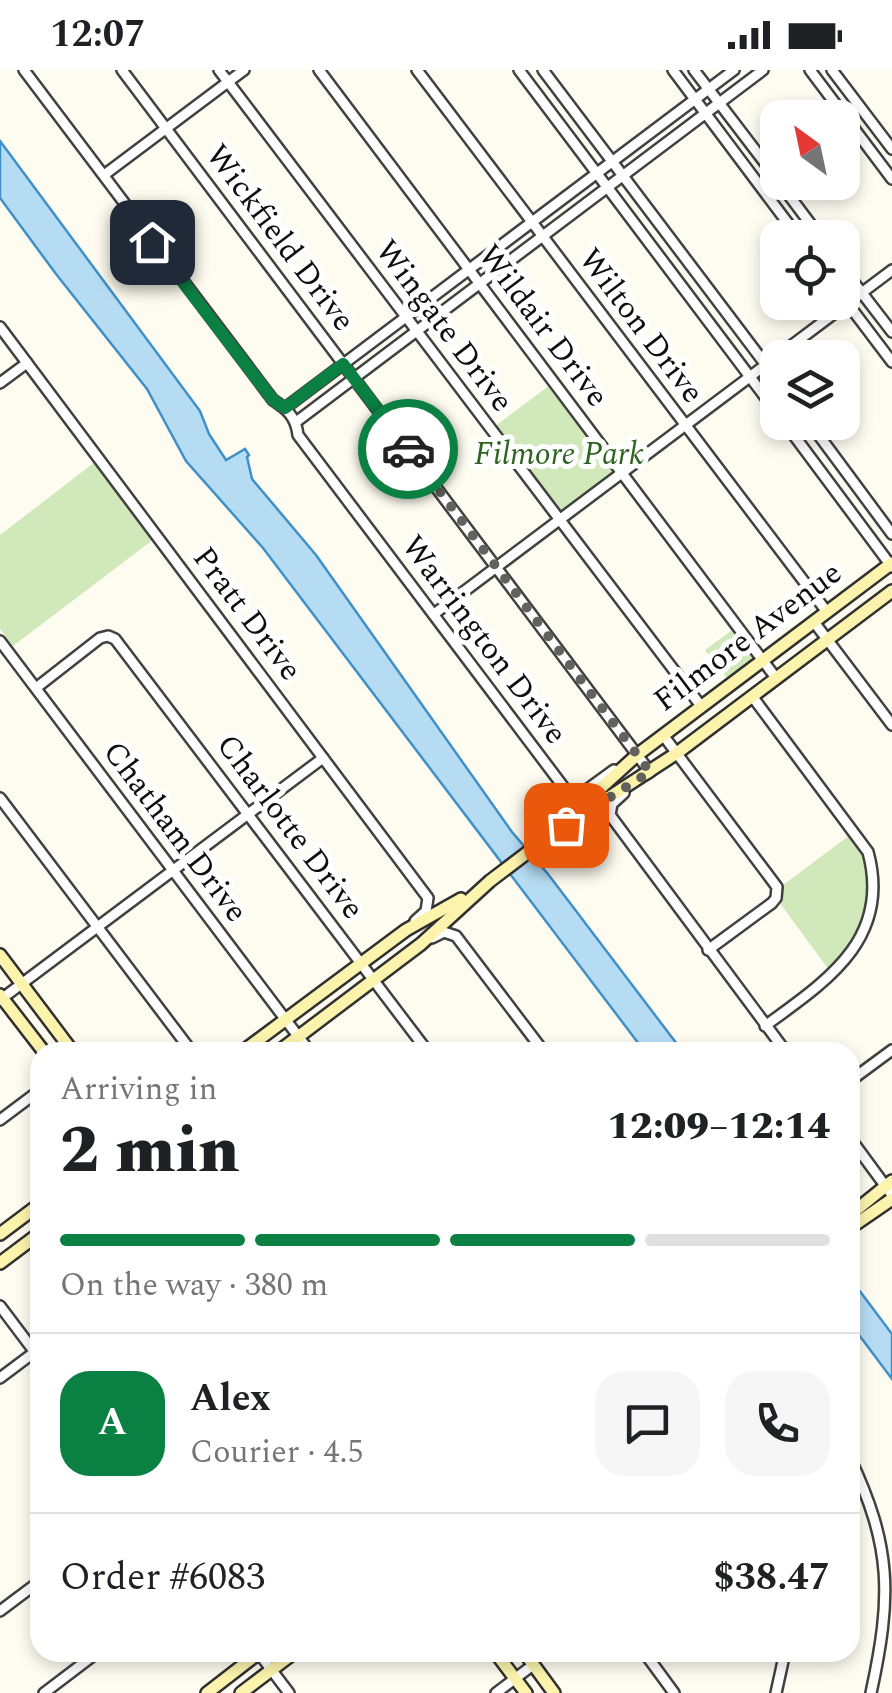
<!DOCTYPE html>
<html lang="en">
<head>
<meta charset="utf-8">
<style>
  body { margin:0; font-family:Spectral,serif; background:#f6f6f6; color:#202124; height:100vh; display:flex; flex-direction:column; font-size:38px; white-space:nowrap }
  * { box-sizing:border-box; margin:0 }
  p { font-size:32px; color:#757577 }
  .icon { flex:none; width:55px; height:55px; fill:none; stroke:currentColor; stroke-width:2; stroke-linecap:round; stroke-linejoin:round }
  .map { position:relative; flex:1; overflow:hidden }
  .sheet { position:absolute; left:30px; top:972px; width:830px; height:620px; display:flex; flex-direction:column; background:#fff; border-radius:30px; box-shadow:0 5px 15px #0003 }
  .sheet>* { flex:none }
  .needle { width:65px; rotate:327deg }
  .buttons { position:absolute; left:760px; top:30px; display:grid; gap:20px }
  .buttons a { display:grid; place-items:center; width:100px; height:100px; border-radius:20px; background:#fff; box-shadow:0 5px 15px #0003; font-size:50px }
  .pin { position:absolute; display:grid; place-items:center; width:85px; height:85px; color:#fff; margin:-42px; border-radius:20px; box-shadow:0 5px 15px #0006 }
  .courier { position:absolute; display:grid; place-items:center; width:100px; height:100px; margin:-50px; border:8px solid #0b8043; border-radius:50%; background:#fff; color:#222; box-shadow:0 2px 12px #0007 }
  .head em { font-style:normal; font-weight:800 }
  .head div { display:flex; flex-direction:column-reverse }
  .head { display:flex; align-items:center; justify-content:space-between; height:170px; padding:0 30px }
  h1 { font-size:65px; font-weight:800; line-height:75px }
  .bar { display:grid; grid-template-columns:repeat(4,1fr); gap:15px 10px; align-content:center; height:120px; padding:0 30px }
  .bar i { height:12px; border-radius:8px; background:#e0e0e0 }
  .bar .current { background:#0b8043 }
  .bar p { grid-column:span 4 }
  .line { display:flex; align-items:center; gap:25px; padding:0 30px; border-top:2px solid #e0e0e0 }
  .line div { flex:1 }
  .round { display:grid; place-items:center; flex:none; width:105px; height:105px; border-radius:30px; background:#f6f6f6 }
  .status { display:flex; justify-content:space-between; align-items:center; height:70px; padding:0 50px; background:#fff; direction:ltr }
  .status svg { height:28px; fill:currentColor }
  .map>svg:first-child { display:block }
</style>
</head>
<body>
<div class="status"><b>12:07</b><svg viewBox="0 0 49 12"><path d="M0 12V9h3v3zM5 12V6h3v6zM10 12V3h3v9zM15 12V0h3v12zM26 1h20v11H26zM47 4h2v5h-2z"/></svg></div>
<div class="map">
<svg width="892" height="1623" viewBox="0 0 892 1623">
  <rect width="100%" height="100%" fill="#fefcf0"/>
  <g fill="#d1e8ba">
    <path d="M 550,315 L 615,401 L 560,443 L 494,357 Z"/>
    <path d="M 95,392 L 154,469 L 13,576 L 0,559 L 0,465 Z"/>
    <path d="M 731,561 L 752,589 L 727,608 L 705,580 Z"/>
    <path d="M 850,765 C 890,818 882,862 832,904 L 779,832 L 783,823 L 783,815 Z"/>
  </g>
  <g fill="#b6dcf4" stroke="#4090c8" stroke-width="2.5">
    <path d="M 0,71 L 200,341 L 209,364 L 226,390 L 245,379 L 249,385 L 247,387 L 252,409 L 316,485 L 512,762 L 548,804 L 683,982 L 645,982 L 263,478 L 186,391 L 147,319 L 56,204 L 0,128 Z"/>
    <path d="M 850,1208 L 892,1264 L 892,1309 L 850,1253 Z"/>
  </g>
  <g fill="none" stroke-linecap="round" stroke-linejoin="round">
    <g stroke="#414141" stroke-width="14">
      <g id="street">
        <path d="M 24,0 L 273,330 C 287,339 296,347 298,365 L 568,723 L 576,726 L 581,724 L 614,700"/>
        <path d="M 122,0 L 650,702 L 647,704"/>
        <path d="M 219,0 L 701,636"/>
        <path d="M 319,0 L 776,608"/>
        <path d="M 417,0 L 827,542"/>
        <path d="M 519,0 L 778,344"/>
        <path d="M 543,0 L 778,311"/>
        <path d="M 673,0 L 799,168"/>
        <path d="M 694,0 L 778,110"/>
        <path d="M 810,0 L 892,109"/>
        <path d="M 832,0 L 892,79"/>
        <path d="M 104,105 L 244,0"/>
        <path d="M 779,112 L 821,168"/>
        <path d="M 842,197 L 892,262"/>
        <path d="M 842,226 L 892,292"/>
        <path d="M 0,257 L 428,828 L 426,841 L 415,851"/>
        <path d="M 0,313 L 27,293"/>
        <path d="M 285,338 L 734,0"/>
        <path d="M 296,352 L 763,0"/>
        <path d="M 784,352 L 892,497"/>
        <path d="M 809,352 L 892,464"/>
        <path d="M 434,544 L 892,200"/>
        <path d="M 814,552 L 892,655"/>
        <path d="M 0,571 L 310,982"/>
        <path d="M 36,618 L 100,568 L 108,566 L 115,569 L 428,982"/>
        <path d="M 752,626 L 868,782 C 892,870 825,912 765,956"/>
        <path d="M 663,665 L 777,817 L 776,828 L 772,833 L 708,880"/>
        <path d="M 624,723 L 612,734 L 610,745 L 786,982"/>
        <path d="M 0,728 L 192,982"/>
        <path d="M 432,868 L 444,862 L 456,866 L 544,982"/>
        <path d="M 0,930 L 323,688"/>
        <path d="M 850,1011 L 892,980"/>
        <path d="M 0,1050 L 40,1020"/>
        <path d="M 850,1068 L 892,1125"/>
        <path d="M 0,1236 L 40,1289"/>
        <path d="M 0,1308 L 40,1278"/>
        <path d="M 850,1388 C 892,1477 892,1526 871,1623"/>
        <path d="M 0,1541 L 40,1511"/>
        <path d="M 258,1582 L 289,1623"/>
        <path d="M 644,1582 L 674,1623"/>
        <path d="M 44,1623 L 98,1582"/>
        <path d="M 496,1623 L 533,1595"/>
        <path d="M 776,1623 L 785,1582"/>
      </g>
    </g>
    <g stroke="#303030" stroke-width="16">
      <g id="secondary">
        <path d="M 569,747 L 637,685 L 892,493"/>
        <path d="M 0,885 L 73,982"/>
        <path d="M 0,925 L 44,982"/>
        <path d="M 242,982 L 406,860 L 461,829"/>
        <path d="M 278,982 L 421,874 L 490,811 L 548,767 L 677,683 L 892,521"/>
        <path d="M 850,1145 L 892,1111"/>
        <path d="M 850,1158 L 892,1129"/>
        <path d="M 0,1164 L 40,1134"/>
        <path d="M 0,1193 L 40,1163"/>
        <path d="M 495,1582 L 526,1623"/>
        <path d="M 524,1582 L 554,1623"/>
        <path d="M 207,1623 L 260,1582"/>
        <path d="M 241,1623 L 295,1582"/>
      </g>
    </g>
    <use href="#street" stroke="#fff" stroke-width="9"/>
    <use href="#secondary" stroke="#fcf4ad" stroke-width="11"/>
  </g>
  <g fill="none" stroke-linecap="round" stroke-linejoin="round">
    <path stroke="#62615d" stroke-width="10" stroke-dasharray="0 18" d="M 408,379 L 650,702 L 566,755"/>
    <path stroke="#0b8043" stroke-width="12" d="M 152,172 L 273,330 L 285,338 L 343,294 L 408,379"/>
  </g>
  <g text-anchor="middle" dominant-baseline="central" stroke-width="10" stroke-linejoin="round" paint-order="stroke">
    <g font-size="32" fill="#0e0e0e" stroke="#fff">
      <text transform="translate(280 168) rotate(53)">Wickfield Drive</text>
      <text transform="translate(444 256) rotate(53)">Wingate Drive</text>
      <text transform="translate(543 256) rotate(53)">Wildair Drive</text>
      <text transform="translate(641 256) rotate(53)">Wilton Drive</text>
      <text transform="translate(247 544) rotate(53)">Pratt Drive</text>
      <text transform="translate(748 567) rotate(-37)">Filmore Avenue</text>
      <text transform="translate(484 570) rotate(53)">Warrington Drive</text>
      <text transform="translate(290 757) rotate(53)">Charlotte Drive</text>
      <text transform="translate(175 762) rotate(53)">Chatham Drive</text>
    </g>
    <g font-size="32" font-style="italic" fill="#2e6420" stroke="#fff">
      <text x="559" y="384">Filmore Park</text>
    </g>
  </g>
</svg>
<div class="buttons">
<a><svg class="needle" viewBox="-14 -14 28 28"><path d="M0-13l5 13h-10z" fill="#e53935"/><path d="M0 13l5-13h-10z" fill="#757577"/></svg></a>
<a><svg class="icon" aria-label="locate" viewBox="0 0 24 24"><circle cx="12" cy="12" r="6"/><path d="M12 2v4M12 18v4M2 12h4M18 12h4"/></svg></a>
<a><svg class="icon" aria-label="layers" viewBox="0 0 24 24"><path d="M12 4l9 5-9 5-9-5zM3 14l9 5 9-5"/></svg></a>
</div>
<div class="pin" style="left:566px;top:755px;background:#ea580c"><svg class="icon" aria-label="bag" viewBox="0 0 24 24"><path d="M5 8h14l-1 12H6zM9 8a3 3 0 0 1 6 0"/></svg></div>
<div class="pin" style="left:152px;top:172px;background:#1f2937"><svg class="icon" aria-label="home" viewBox="0 0 24 24"><path d="M3 11l9-7 9 7M6 9v11h12V9"/></svg></div>
<div class="courier" style="left:408px;top:379px"><svg class="icon" aria-label="car" viewBox="0 0 24 24"><path d="M5 17H2v-5l4-1 3-4h7l3 4 3 1v5h-3M9 17h6M6 11h13"/><circle cx="7" cy="17" r="2"/><circle cx="17" cy="17" r="2"/></svg></div>
<section class="sheet">
<div class="head"><div><h1>2 min</h1><p>Arriving in</p></div><em>12:09–12:14</em></div>
<div class="bar"><i class="current"></i><i class="current"></i><i class="current"></i><i></i><p>On the way · 380 m</p></div>
<div class="line" style="height:180px"><b class="round" style="background:#0b8043;color:#fff">A</b><div><b>Alex</b><p>Courier · 4.5</p></div><a class="round"><svg class="icon" aria-label="chat" viewBox="0 0 24 24"><path d="M4 5h16v11H9l-5 4z"/></svg></a><a class="round"><svg class="icon" aria-label="phone" viewBox="0 0 24 24"><path d="M5 4h4l2 5-3 2q2 4 5 5l2-3 5 2v4C11 20 4 13 5 4z"/></svg></a></div>
<div class="line" style="height:130px"><div>Order #6083</div><b>$38.47</b></div>
</section>
</div>
</body>
</html>
